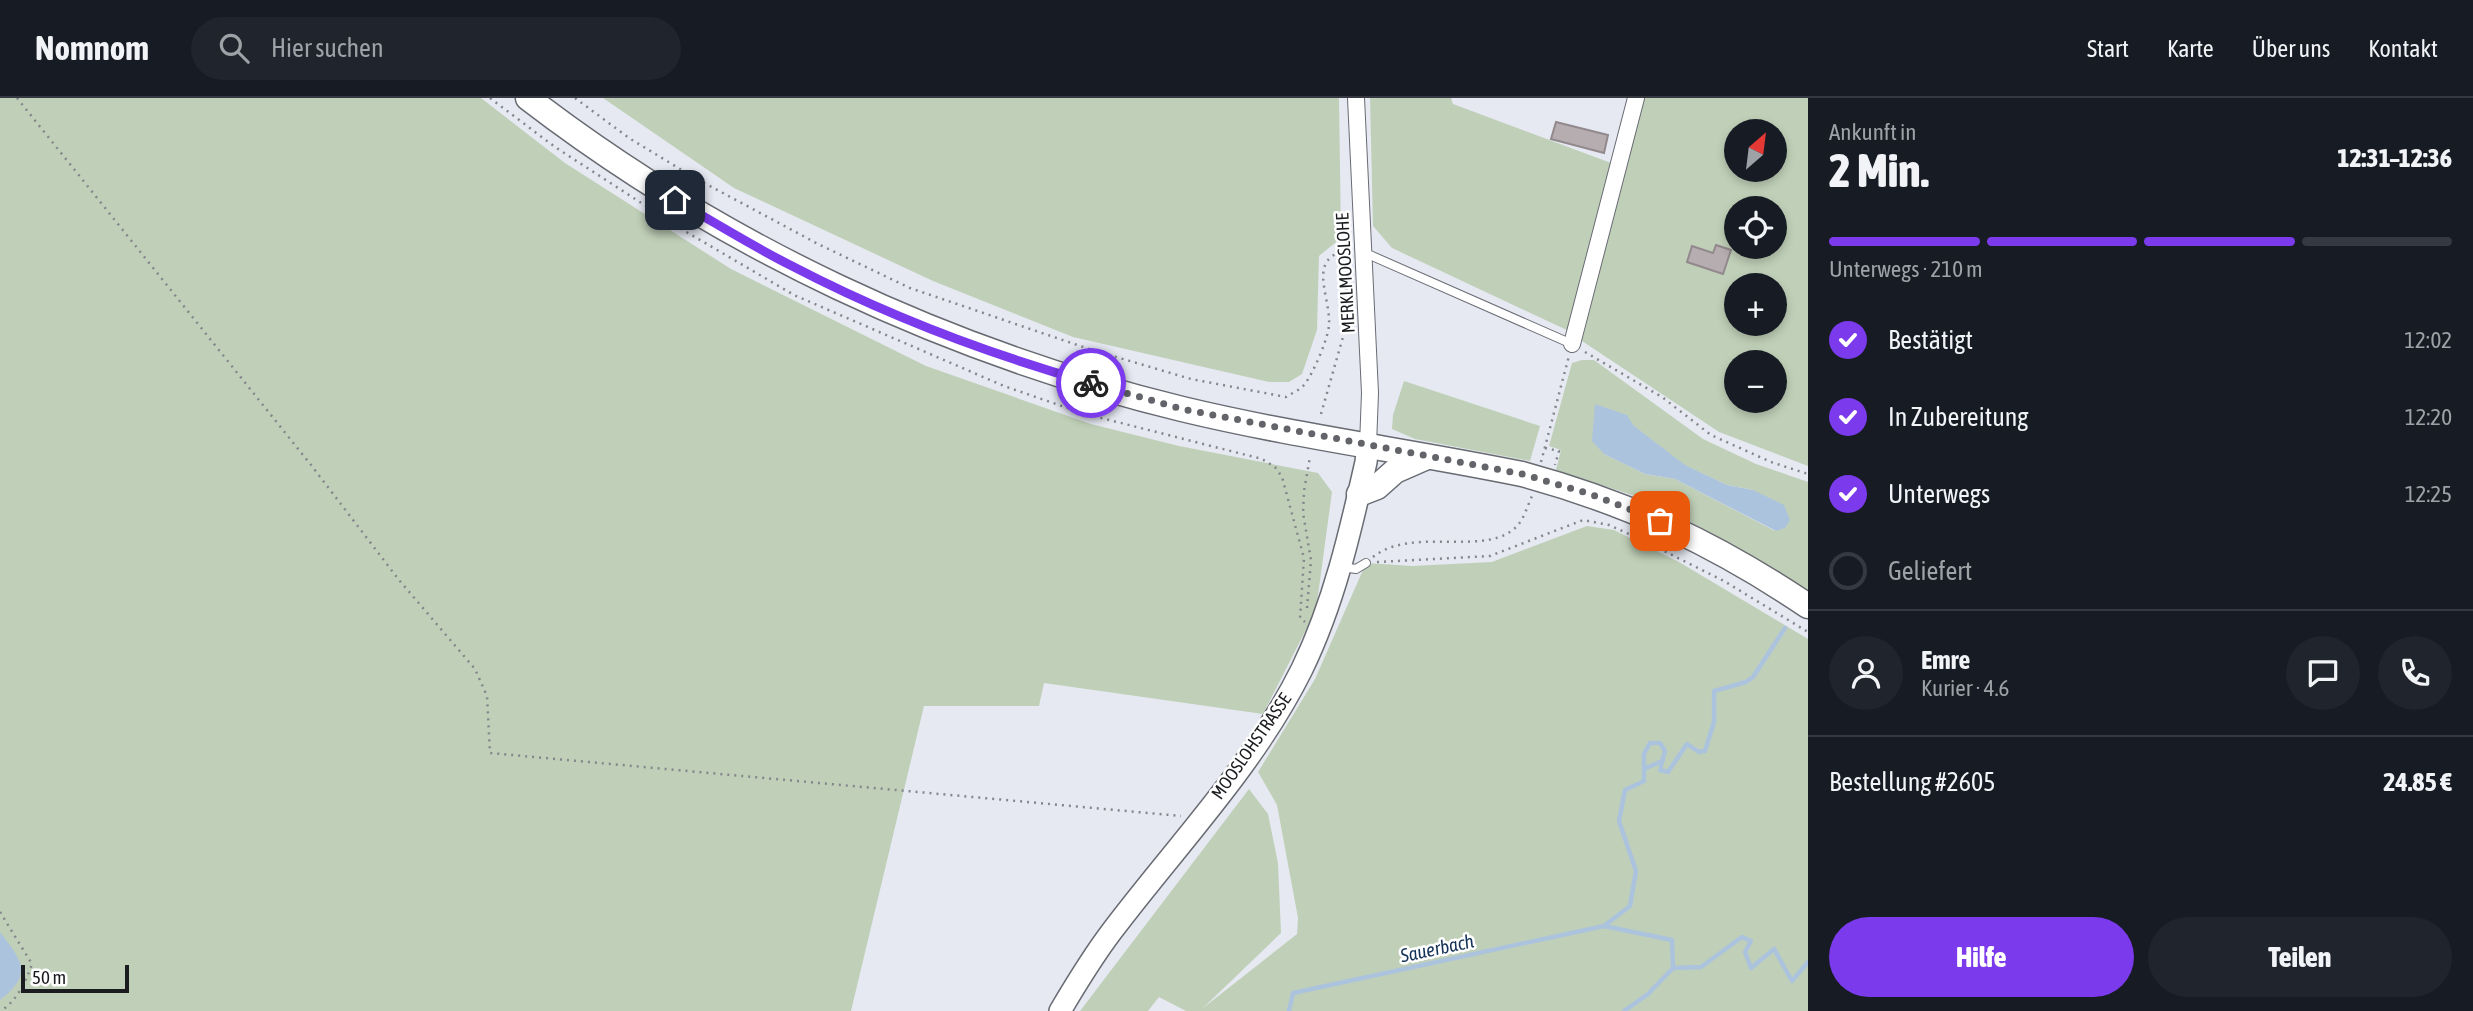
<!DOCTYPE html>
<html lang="de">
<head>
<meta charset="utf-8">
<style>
  body { margin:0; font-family:"Asap Condensed",sans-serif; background:#20242c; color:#f1f3f6; height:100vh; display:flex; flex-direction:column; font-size:26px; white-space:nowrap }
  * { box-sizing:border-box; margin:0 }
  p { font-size:23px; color:#9ea1a6 }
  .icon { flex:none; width:38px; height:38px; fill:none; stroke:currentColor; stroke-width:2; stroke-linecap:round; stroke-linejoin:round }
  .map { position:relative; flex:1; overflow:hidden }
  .panel { display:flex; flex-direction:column; background:#171b24; width:665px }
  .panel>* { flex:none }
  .needle { width:46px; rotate:28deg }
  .tools { position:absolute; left:1724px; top:21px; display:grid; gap:14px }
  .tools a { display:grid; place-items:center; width:63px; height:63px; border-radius:50%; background:#171b24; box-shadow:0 4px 10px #0003; font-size:35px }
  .scale { position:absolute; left:21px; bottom:18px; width:108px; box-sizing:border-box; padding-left:7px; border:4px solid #1b1c1f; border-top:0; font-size:19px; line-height:24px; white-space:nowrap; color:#1b1c1f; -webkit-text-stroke:5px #fff; paint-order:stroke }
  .pin { position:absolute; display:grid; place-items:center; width:60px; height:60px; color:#fff; margin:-30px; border-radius:14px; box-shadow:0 4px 10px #0006 }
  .courier { position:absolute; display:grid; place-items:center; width:70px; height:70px; margin:-35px; border:5px solid #7c3aed; border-radius:50%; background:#fff; color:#222; box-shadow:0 2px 9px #0007 }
  .summary em { font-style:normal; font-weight:800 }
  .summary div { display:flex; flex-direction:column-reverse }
  .summary { display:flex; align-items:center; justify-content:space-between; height:119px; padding:0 21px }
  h1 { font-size:46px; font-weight:800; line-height:52px }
  .bar { display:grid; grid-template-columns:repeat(4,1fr); gap:10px 7px; align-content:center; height:84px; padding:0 21px }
  .bar i { height:9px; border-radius:5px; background:#363941 }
  .bar .selected { background:#7c3aed }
  .bar p { grid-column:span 4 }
  .line { display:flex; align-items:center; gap:18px; padding:0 21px; border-top:2px solid #363941 }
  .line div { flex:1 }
  .round { display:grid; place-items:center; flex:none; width:74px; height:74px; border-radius:37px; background:#20242c }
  ol { padding:0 21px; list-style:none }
  li { display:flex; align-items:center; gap:21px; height:77px }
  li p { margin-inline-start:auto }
  li .icon { padding:7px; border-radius:50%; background:#7c3aed; color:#fff; stroke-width:4 }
  li:last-child { color:#9ea1a6 }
  li i { width:38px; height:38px; border:4px solid #363941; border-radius:50% }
  .primary-button { display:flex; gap:14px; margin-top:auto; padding:14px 21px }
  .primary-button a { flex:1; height:80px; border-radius:42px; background:#7c3aed; color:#fff; font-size:28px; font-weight:800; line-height:80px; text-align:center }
  .primary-button a+a { background:#20242c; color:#f1f3f6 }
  header { display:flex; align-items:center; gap:42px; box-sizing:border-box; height:98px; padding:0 35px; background:#171b24; border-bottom:2px solid #363941 }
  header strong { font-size:33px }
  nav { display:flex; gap:38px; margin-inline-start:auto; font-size:24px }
  .search { width:490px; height:63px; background:#20242c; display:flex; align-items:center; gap:18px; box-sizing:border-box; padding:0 24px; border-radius:38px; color:#9ea1a6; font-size:26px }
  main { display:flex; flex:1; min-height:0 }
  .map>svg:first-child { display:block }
</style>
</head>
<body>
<header>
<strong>Nomnom</strong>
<div class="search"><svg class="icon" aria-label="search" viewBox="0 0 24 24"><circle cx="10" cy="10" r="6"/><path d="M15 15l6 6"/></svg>Hier suchen</div>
<nav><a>Start</a><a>Karte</a><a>Über uns</a><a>Kontakt</a></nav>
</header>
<main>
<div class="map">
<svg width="1808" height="913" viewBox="0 0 1808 913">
  <rect width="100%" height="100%" fill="#e6e9f2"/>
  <g fill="#c0d0b8" fill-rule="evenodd">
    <path d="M 0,0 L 481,0 L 565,65 L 731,171 L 926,268 L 1091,326 L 1179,348 L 1318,375 L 1332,394 L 1316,512 L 1263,616 L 1044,585 L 1039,608 L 924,608 L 851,913 L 0,913 Z"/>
    <path d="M 603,0 L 1339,0 L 1341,140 L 1319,158 L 1317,232 L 1302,276 L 1289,284 L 1269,284 L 1073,239 L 933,183 L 734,90 Z"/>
    <path d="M 1370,0 L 1451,0 L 1453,6 L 1611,65 L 1571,234 L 1392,150 L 1373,128 Z"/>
    <path d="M 1643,0 L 1808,0 L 1808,368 L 1719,334 L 1582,243 ZM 1736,33 L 1774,33 L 1774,72 L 1736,72 ZM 1736,110 L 1774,110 L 1774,149 L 1736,149 ZM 1736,187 L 1774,187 L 1774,226 L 1736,226 ZM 1736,264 L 1774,264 L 1774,303 L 1736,303 Z"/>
    <path d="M 1582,262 L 1594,262 L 1703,341 L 1756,366 L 1808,384 L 1808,492 L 1704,431 L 1638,399 L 1556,372 L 1561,352 L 1549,348 L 1572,265 ZM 1595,307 L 1626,317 L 1633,328 L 1684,367 L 1727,387 L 1753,392 L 1775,433 L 1675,381 L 1645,376 L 1604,356 Z"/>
    <path d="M 1404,283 L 1540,328 L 1530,363 L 1415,341 L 1392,331 L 1393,317 Z"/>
    <path d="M 1587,428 L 1614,432 L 1679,464 L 1808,541 L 1808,913 L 1186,913 L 1159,899 L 1148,913 L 1080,913 L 1249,691 L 1268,716 L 1278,765 L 1281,835 L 1203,910 L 1297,836 L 1298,820 L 1277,707 L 1258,674 L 1315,581 L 1366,465 L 1412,468 L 1492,464 Z"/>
  </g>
  <g fill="#acc3de">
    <path d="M 1595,306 L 1627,317 L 1634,328 L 1685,367 L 1727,387 L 1753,392 L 1784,407 L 1790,422 L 1785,430 L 1776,433 L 1675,381 L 1645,376 L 1604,356 L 1592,343 Z"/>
    <path d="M 0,834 C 22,863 34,876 0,902 Z"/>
  </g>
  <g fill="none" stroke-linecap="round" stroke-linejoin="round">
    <g stroke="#acc3de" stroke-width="4.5">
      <path d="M 1644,671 L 1662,663"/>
      <path d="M 1604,828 L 1630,808 L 1636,773 L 1619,723 L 1625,692 L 1644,683 L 1644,656 L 1650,645 L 1660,645 L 1665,653 L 1660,672 L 1668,674 L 1687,646 L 1699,654 L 1705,653 L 1714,624 L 1714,593 L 1746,584 L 1753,579 L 1785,530"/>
      <path d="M 1289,913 L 1293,895 L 1604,828 L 1672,842 L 1673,870 L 1701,869 L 1742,839 L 1751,843 L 1745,854 L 1751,870 L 1774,851 L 1792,883 L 1808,864"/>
      <path d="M 1624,913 L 1648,896 L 1673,870"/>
    </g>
  </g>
  <g fill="#b6adb0" stroke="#92898d" stroke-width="2">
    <path d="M 1556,24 L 1608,37 L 1604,55 L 1551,41 Z"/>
    <path d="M 1716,147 L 1731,152 L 1723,176 L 1687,164 L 1692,148 L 1713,155 Z"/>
  </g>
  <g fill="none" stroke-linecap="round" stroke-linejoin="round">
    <g stroke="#696b73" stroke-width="10">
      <g id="lane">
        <path d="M 1363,154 L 1572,246"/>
        <path d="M 1342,469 L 1356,471 L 1366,465"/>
      </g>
    </g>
    <g stroke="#696b73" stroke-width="18">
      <g id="street">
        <path d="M 1356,0 L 1370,295 L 1368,347"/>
        <path d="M 1572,246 L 1636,0"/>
      </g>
    </g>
    <g stroke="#696b73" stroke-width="24">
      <path id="secondary" d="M 1060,913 C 1076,886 1093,858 1112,833 C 1176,748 1254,668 1302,571 C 1334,505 1350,435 1366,364 L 1368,347"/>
    </g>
    <g stroke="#696b73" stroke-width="27">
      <g id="primary">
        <path d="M 528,0 C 721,148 945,253 1182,311 C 1294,338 1409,353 1522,376 C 1629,405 1716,446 1808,508"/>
        <path d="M 1359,396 L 1377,389 L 1395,373 L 1427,359"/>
      </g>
    </g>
    <g stroke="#84868c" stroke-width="2.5" stroke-dasharray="2 5" stroke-linecap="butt">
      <path d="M 17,0 L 311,367 L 399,482 L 475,571 L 487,598 L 490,655 L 1181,718"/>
      <path d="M 490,0 L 555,49 L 683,132 L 794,197 L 1004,288 L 1082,315 L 1262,361 L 1275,369 L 1282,379 L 1304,460 L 1300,520 L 1305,524"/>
      <path d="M 575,0 L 629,40 L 695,80 L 818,146 L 910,190 L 1089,251 L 1191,281 L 1286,299 C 1292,295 1300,292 1304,287 C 1313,276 1328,241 1329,227 C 1331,198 1305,159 1349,152"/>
      <path d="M 1585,254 L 1662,299 L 1711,337 L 1771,364 L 1808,376"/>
      <path d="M 1321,316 L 1343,239 L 1348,168"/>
      <path d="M 1545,350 L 1559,353 L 1555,367"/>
      <path d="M 1541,364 L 1569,258"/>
      <path d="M 1373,459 C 1413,427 1488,461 1518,427 C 1524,420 1528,407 1532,398"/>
      <path d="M 1377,464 L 1490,458 L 1583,422 L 1609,427 L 1638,440 L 1724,483 L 1808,534"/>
      <path d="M 1307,510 L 1311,462 L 1303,415 L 1304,393 L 1310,359"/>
      <path d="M 0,814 L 32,866 C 25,885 18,901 1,913"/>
    </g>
    <use href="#lane" stroke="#fff" stroke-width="8"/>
    <use href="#street" stroke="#fff" stroke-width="16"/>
    <use href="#secondary" stroke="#fff" stroke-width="21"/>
    <use href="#primary" stroke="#fff" stroke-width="24"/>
  </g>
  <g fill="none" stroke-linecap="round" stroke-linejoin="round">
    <path stroke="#626469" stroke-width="7" stroke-dasharray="0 12.6" d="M 1091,285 L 1182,311 L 1522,376 L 1590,396 L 1660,423"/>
    <path stroke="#7c3aed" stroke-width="9" d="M 675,102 C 714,124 752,148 792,168 C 886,217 989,256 1091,285"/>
  </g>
  <g text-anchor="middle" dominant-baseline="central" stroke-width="5" stroke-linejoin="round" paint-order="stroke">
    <g font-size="18" fill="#1b1c1f" stroke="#fff">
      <text transform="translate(1345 175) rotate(-93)">MERKLMOOSLOHE</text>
      <text transform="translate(1251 648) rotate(-55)">MOOSLOHSTRASSE</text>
    </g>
    <g font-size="19" font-style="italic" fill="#123257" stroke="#fff">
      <text transform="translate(1437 850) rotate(-12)">Sauerbach</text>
    </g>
  </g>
</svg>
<div class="tools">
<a><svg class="needle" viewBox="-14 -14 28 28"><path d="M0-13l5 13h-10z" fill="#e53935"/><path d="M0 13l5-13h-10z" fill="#9ea1a6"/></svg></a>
<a><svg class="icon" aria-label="locate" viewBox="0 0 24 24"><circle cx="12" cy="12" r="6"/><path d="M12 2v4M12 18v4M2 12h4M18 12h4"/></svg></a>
<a>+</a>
<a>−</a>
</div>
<div class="scale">50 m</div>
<div class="pin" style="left:1660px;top:423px;background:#ea580c"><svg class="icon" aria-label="bag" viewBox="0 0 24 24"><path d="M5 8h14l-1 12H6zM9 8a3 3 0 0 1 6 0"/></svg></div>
<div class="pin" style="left:675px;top:102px;background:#1f2937"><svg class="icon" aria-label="home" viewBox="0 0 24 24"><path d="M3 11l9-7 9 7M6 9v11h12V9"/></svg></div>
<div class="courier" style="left:1091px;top:285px"><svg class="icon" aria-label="bike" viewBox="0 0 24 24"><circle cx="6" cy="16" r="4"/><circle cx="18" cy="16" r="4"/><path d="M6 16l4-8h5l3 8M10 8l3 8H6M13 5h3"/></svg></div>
</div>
<section class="panel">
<div class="summary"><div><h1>2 Min.</h1><p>Ankunft in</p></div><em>12:31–12:36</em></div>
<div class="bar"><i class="selected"></i><i class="selected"></i><i class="selected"></i><i></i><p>Unterwegs · 210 m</p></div>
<ol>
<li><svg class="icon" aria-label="check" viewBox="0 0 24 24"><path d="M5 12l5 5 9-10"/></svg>Bestätigt<p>12:02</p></li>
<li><svg class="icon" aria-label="check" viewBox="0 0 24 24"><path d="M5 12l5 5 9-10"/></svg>In Zubereitung<p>12:20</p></li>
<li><svg class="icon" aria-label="check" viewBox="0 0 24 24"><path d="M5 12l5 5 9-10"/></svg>Unterwegs<p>12:25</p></li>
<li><i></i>Geliefert</li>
</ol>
<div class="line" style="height:126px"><a class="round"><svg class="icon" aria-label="person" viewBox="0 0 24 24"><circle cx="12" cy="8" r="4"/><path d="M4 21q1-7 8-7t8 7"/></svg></a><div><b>Emre</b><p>Kurier · 4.6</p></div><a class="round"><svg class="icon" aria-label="chat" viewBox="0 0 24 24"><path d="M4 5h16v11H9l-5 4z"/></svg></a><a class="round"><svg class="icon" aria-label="phone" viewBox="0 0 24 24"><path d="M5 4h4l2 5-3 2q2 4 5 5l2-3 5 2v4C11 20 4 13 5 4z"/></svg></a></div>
<div class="line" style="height:91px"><div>Bestellung #2605</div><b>24.85 €</b></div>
<div class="primary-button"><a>Hilfe</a><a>Teilen</a></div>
</section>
</main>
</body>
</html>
